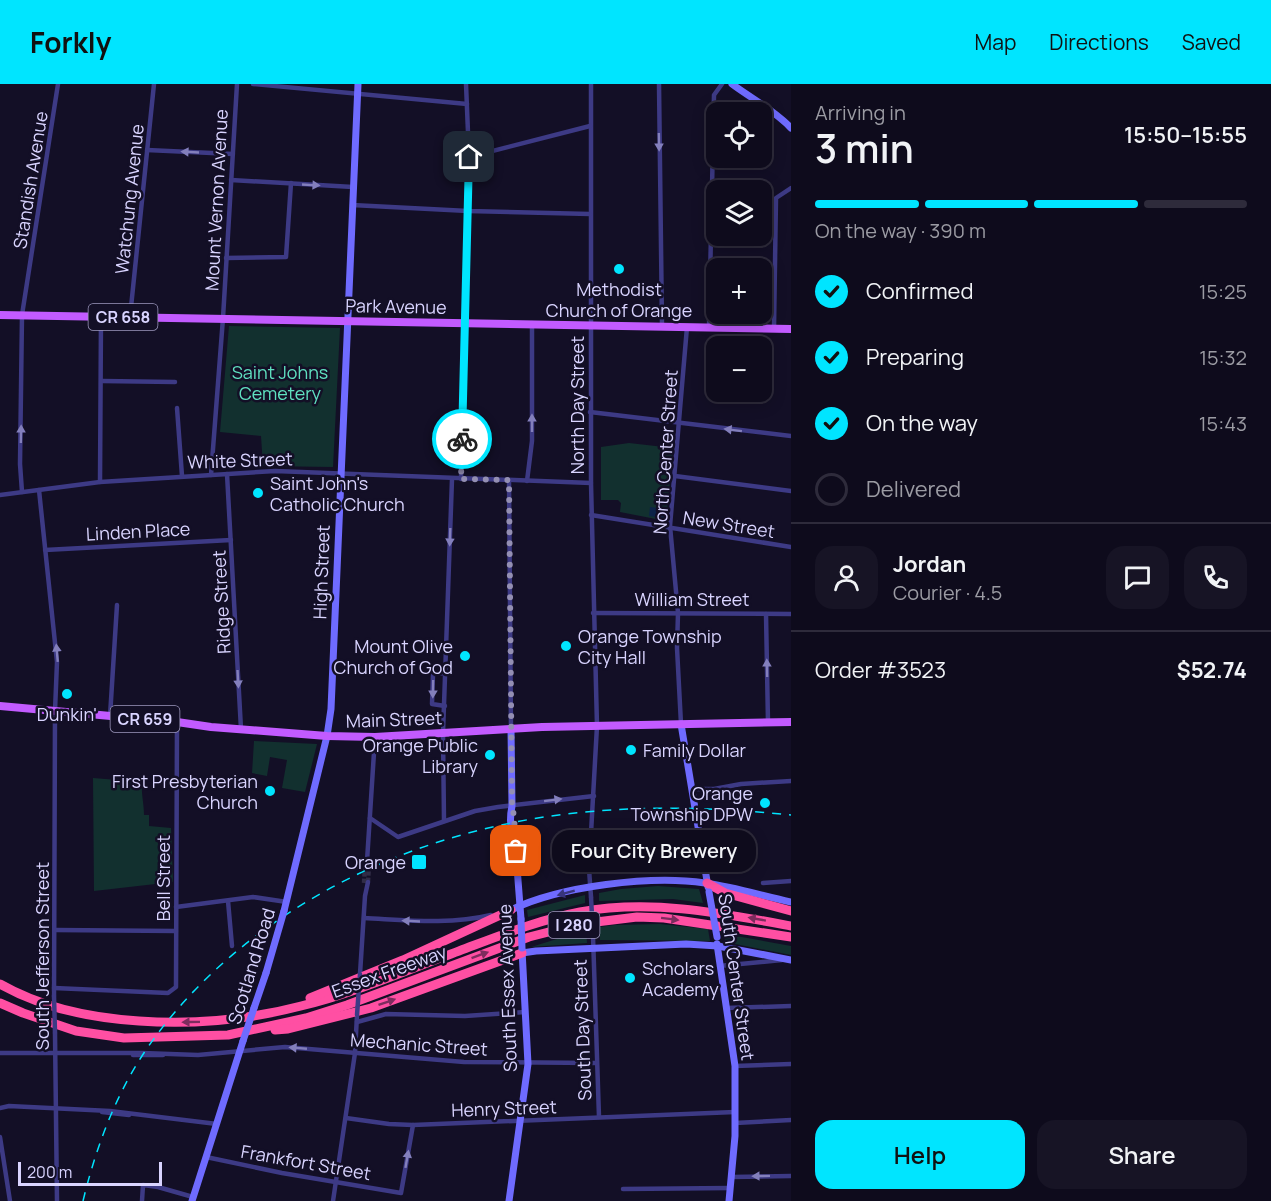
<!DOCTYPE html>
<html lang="en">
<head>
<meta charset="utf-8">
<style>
  body { margin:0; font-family:Manrope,sans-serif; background:#171425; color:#f1f3f6; height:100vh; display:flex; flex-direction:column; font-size:22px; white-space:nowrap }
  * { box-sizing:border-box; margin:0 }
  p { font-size:20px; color:#9b9ba3 }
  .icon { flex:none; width:33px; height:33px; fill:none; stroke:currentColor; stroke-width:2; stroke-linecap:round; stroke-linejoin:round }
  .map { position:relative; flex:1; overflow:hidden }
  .sheet { display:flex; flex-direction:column; background:#0e0b1c; width:480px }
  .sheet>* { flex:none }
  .fabs { position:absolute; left:706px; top:18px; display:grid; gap:12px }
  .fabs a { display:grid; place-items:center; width:66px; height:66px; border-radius:12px; background:#0e0b1c; box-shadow:0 3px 15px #0003,0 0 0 2px #2e2b3b; font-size:30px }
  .scale { position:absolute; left:18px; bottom:15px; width:144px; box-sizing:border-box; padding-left:6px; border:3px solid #d9d4ff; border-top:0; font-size:16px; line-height:21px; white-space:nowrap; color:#d9d4ff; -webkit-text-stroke:4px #130f26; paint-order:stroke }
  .pin { position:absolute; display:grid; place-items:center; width:51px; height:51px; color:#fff; margin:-26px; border-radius:12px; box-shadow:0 3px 9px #0006 }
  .courier { position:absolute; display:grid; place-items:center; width:60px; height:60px; margin:-30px; border:4px solid #00e5ff; border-radius:50%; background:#fff; color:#222; box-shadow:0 2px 8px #0007 }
  .bubble { position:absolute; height:42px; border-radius:18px; background:#0e0b1c; box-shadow:0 3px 15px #0003,0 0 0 2px #2e2b3b; font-size:20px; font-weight:600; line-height:42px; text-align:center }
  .head em { font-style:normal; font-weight:600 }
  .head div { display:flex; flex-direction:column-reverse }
  .head { display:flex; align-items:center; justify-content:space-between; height:102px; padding:0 24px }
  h1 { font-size:39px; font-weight:600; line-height:45px }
  .bar { display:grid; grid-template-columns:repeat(4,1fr); gap:9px 6px; align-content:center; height:72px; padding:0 24px }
  .bar i { height:8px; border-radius:4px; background:#2e2b3b }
  .bar .current { background:#00e5ff }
  .bar p { grid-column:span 4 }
  .line { display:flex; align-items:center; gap:15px; padding:0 24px; border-top:2px solid #2e2b3b }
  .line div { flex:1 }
  .round { display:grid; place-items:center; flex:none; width:63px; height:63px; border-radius:18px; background:#171425 }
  ol { padding:0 24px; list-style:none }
  li { display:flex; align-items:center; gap:18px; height:66px }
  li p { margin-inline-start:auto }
  li .icon { padding:6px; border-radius:50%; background:#00e5ff; color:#111; stroke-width:4 }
  li:last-child { color:#9b9ba3 }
  li i { width:33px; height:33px; border:3px solid #2e2b3b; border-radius:50% }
  .primary-button { display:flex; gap:12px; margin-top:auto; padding:12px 24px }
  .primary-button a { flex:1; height:69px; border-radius:18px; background:#00e5ff; color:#111; font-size:24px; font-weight:600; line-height:69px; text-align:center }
  .primary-button a+a { background:#171425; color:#f1f3f6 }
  header { display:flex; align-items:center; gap:36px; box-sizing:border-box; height:84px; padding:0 30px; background:#00e5ff; color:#111 }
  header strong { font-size:28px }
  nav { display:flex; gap:33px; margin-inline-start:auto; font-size:21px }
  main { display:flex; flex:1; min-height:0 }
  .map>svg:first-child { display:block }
</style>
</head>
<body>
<header>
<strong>Forkly</strong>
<nav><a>Map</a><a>Directions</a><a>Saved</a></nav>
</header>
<main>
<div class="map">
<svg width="791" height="1117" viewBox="0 0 791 1117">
  <rect width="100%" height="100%" fill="#130f26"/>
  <g fill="#12302f">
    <path d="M 229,242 L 340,244 L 333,383 L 263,382 L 261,352 L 220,348 Z"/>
    <path d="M 629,359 L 673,364 L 666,437 L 620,428 L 621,419 L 618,416 L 601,416 L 601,363 Z"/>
    <path d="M 254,657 L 317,660 L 305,708 L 282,704 L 287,676 L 270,673 L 267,692 L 252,689 Z"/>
    <path d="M 93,694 L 142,698 C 141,710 144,719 144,731 L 149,731 L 149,742 L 171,744 L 173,798 L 94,807 Z"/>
    <path d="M 658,802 L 699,805 L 703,819 L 673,815 L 599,817 L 599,809 L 621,805 Z"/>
    <path d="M 585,811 L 585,819 L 528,833 L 527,826 Z"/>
    <path d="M 660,840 L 708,845 L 710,857 L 600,856 L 600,843 L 615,841 Z"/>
    <path d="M 586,846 L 587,859 L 531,863 Z"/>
    <path d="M 725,850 L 791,862 L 791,871 L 725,858 Z"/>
  </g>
  <path fill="#0c2248" d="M 650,423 L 666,425 L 665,434 L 649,432 Z"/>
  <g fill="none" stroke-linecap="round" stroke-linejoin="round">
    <g stroke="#312d47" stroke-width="4.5" stroke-dasharray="4.5 2" stroke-linecap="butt">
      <path d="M 368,798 L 369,780"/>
      <path d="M 364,799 L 365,782"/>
    </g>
    <g stroke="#3d3a85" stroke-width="4.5">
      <path d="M 253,0 L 467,20"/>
      <path d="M 591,0 L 591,399 L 597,642 L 589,785 L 591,813"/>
      <path d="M 659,0 L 662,242"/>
      <path d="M 147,66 L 233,70"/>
      <path d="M 469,73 L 590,42"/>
      <path d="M 231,96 L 353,103"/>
      <path d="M 352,121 L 468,127 L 590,130"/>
      <path d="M 226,174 L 286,173 L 291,99"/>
      <path d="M 130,233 L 154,0"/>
      <path d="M 709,243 L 714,11 L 722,0"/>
      <path d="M 774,245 L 776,114 L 791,104"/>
      <path d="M 102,297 L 175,298"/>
      <path d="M 177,324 L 182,392"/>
      <path d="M 590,328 L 791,352"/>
      <path d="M 227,390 L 241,645"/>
      <path d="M 211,391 L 223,234 L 237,0"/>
      <path d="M 675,392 L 791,407"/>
      <path d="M 461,395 L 469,73 L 466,0"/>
      <path d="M 509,396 L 511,645"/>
      <path d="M 527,397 L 532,357 L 532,239"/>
      <path d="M 100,398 L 101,233"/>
      <path d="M 39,406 L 57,578 L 55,627 L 54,912"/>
      <path d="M 22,408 L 20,380 L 22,231 L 58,0"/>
      <path d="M 0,411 L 100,398 L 275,387 L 591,399"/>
      <path d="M 591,431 L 791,463"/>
      <path d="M 45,466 L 231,456"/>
      <path d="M 593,529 L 791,530"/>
      <path d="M 766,530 L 768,639"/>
      <path d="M 445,622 L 432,620 L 433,590 L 446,589"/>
      <path d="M 110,632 L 117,521"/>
      <path d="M 681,640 L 677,564 L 678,529 L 670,442 L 687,243"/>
      <path d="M 691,705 L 714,705 L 741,700 L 791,697"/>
      <path d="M 370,734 L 398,753 L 475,727 L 498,723 L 594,712"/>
      <path d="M 444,737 L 443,649 L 452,395"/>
      <path d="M 590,767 L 700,763"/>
      <path d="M 365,782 L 367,777 L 375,653"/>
      <path d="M 763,799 L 791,797"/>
      <path d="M 228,817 L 232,862"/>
      <path d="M 176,823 L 253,813 L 287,818"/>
      <path d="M 364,834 C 406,836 449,841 491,831"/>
      <path d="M 55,846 L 176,847"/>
      <path d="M 593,852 L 599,1033"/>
      <path d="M 719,882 L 782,876"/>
      <path d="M 360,890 L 365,812 L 368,798"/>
      <path d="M 54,904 L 168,909 L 176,903 L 177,638"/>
      <path d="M 726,924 L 791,922"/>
      <path d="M 357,938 L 386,930 L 465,932 L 525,928"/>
      <path d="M 55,949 L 57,1117"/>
      <path d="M 0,969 L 142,969 L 198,971 L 285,963 L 464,978 L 596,979"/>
      <path d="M 133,971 L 163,971"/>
      <path d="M 735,982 L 791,980"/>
      <path d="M 0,1024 L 9,1022 L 110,1027 L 217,1040"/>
      <path d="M 102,1028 L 129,1031"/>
      <path d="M 346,1034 L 389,1040 L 413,1041 L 735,1028"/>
      <path d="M 735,1039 L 791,1036"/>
      <path d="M 0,1053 L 10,1117"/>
      <path d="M 206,1073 L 282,1089 L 401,1109 L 413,1041"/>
      <path d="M 731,1093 L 791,1092"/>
      <path d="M 623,1105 L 730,1104"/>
      <path d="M 142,1117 L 143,1101 L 158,1103 L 193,1113"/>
      <path d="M 333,1117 L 355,969 L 357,931"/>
    </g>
    <g stroke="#6f6bff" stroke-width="7">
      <path d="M 732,0 C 752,15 774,26 791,44"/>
      <path d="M 681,640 L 708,803"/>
      <path d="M 511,645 L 512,722 C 509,736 510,747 515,760"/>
      <path d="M 515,757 L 521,835"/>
      <path d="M 511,826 C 560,802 651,791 705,799 C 734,803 763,812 791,818"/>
      <path d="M 284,827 L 327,652 L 331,625 L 358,0"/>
      <path d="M 717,860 L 735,982 L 735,1052 L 729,1117"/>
      <path d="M 522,869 L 536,867 L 686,860 L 718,862 L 791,876"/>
      <path d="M 254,924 L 266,889"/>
      <path d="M 192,1117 L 243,957"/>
      <path d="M 509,1117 L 528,980 L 522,866"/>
    </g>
    <g stroke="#c25bff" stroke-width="8">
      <path d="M 0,231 L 791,245"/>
      <path d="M 0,622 L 177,638 L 211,643 L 327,652 L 375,653 L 542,643 L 791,638"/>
    </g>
    <g stroke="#ff4fa3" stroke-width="9">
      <path d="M 707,799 L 725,809 L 791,827"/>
      <path d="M 0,900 C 42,924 91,934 139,937 C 194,941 247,936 301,922 C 355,909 407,886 459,867 C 499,852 538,836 580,828 C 651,815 721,829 791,842"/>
      <path d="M 310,914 L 403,876 L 511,826"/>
      <path d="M 0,919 L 23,929 L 76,947 L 124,954 L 228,951 L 306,934 L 347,921 L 529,853 L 580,840 L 637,833 L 664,834 L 791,853"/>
      <path d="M 275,946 L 288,945 L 371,924 L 522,869"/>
    </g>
    <path stroke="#00e5ff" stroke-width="1.5" stroke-dasharray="9 8" stroke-linecap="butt" d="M 83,1117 C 96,1063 116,1009 148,963 C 228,848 362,772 497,742 C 592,720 695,721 791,731"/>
    <g stroke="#3d3a85" stroke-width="4.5">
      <path d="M 591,813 L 593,852"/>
      <path d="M 54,912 L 55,949"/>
      <path d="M 357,931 L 360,890"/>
    </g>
    <g stroke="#6f6bff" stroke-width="7">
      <path d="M 709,808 L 717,853"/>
      <path d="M 521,835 L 522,864"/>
      <path d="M 266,889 L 284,827"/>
      <path d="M 243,957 L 254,924"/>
    </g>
  </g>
  <defs><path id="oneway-solid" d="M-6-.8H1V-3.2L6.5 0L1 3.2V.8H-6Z" transform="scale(1.5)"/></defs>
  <g fill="#837fbc">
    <use href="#oneway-solid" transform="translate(659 58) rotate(89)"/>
    <use href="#oneway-solid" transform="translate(190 68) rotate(-177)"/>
    <use href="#oneway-solid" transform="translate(311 101) rotate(3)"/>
    <use href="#oneway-solid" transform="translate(532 339) rotate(-90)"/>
    <use href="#oneway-solid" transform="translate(733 346) rotate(-173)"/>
    <use href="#oneway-solid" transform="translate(21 350) rotate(-89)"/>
    <use href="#oneway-solid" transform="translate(450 453) rotate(92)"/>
    <use href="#oneway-solid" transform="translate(57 569) rotate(-95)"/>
    <use href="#oneway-solid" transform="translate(767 584) rotate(-91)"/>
    <use href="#oneway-solid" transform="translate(238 595) rotate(87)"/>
    <use href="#oneway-solid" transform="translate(433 605) rotate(91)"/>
    <use href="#oneway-solid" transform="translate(553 716) rotate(-7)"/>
    <use href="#oneway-solid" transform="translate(411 837) rotate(-177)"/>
    <use href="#oneway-solid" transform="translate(298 964) rotate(-175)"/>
    <use href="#oneway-solid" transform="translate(407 1075) rotate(-80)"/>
    <use href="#oneway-solid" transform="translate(761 1092) rotate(179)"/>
  </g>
  <use fill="#38347d" href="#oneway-solid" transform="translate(566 809) rotate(165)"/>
  <g fill="#7d2c5e">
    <use href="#oneway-solid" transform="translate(670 835) rotate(7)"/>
    <use href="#oneway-solid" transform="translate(757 835) rotate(-170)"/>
    <use href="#oneway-solid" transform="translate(480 871) rotate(-20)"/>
    <use href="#oneway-solid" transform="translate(387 918) rotate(-19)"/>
    <use href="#oneway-solid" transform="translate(191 938) rotate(179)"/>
  </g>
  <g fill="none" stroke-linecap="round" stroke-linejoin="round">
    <path stroke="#948fb3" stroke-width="6" stroke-dasharray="0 10.8" d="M 462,355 L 461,395 L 509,396 L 512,722 L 514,732 L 516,767"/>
    <path stroke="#00e5ff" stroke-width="8" d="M 462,355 L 469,73"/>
  </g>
  <g fill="#00e5ff" stroke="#130f26" stroke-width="2">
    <circle cx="619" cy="185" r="6"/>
    <circle cx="258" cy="409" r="6"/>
    <circle cx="566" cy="562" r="6"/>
    <circle cx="465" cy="572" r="6"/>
    <circle cx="67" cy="610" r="6"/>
    <circle cx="631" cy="666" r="6"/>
    <circle cx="490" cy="671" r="6"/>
    <circle cx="270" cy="707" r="6"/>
    <circle cx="765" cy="719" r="6"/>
    <rect x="411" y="770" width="16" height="16" rx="3"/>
    <circle cx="630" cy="894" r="6"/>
  </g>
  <g text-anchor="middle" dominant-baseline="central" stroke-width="5" stroke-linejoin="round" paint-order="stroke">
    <g fill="#130f26" stroke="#9e99be" stroke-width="1.5">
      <rect x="88.5" y="220" width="69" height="26" rx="4.5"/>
      <rect x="110.5" y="622" width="69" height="26" rx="4.5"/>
      <rect x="548.5" y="828" width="51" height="26" rx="4.5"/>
    </g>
    <g font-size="16" font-weight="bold" fill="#d9d4ff">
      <text x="123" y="233">CR 658</text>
      <text x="145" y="635">CR 659</text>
      <text x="574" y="841">I 280</text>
    </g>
    <g font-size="18" fill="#d9d4ff" stroke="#130f26">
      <text transform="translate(30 96) rotate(-81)">Standish Avenue</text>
      <text transform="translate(129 115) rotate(-84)">Watchung Avenue</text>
      <text transform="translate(216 116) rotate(-87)">Mount Vernon Avenue</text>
      <text transform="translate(396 222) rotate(1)">Park Avenue</text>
      <text transform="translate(577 321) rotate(-90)">North Day Street</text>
      <text transform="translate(665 368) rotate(-86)">North Center Street</text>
      <text transform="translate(240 376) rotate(-2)">White Street</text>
      <text transform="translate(729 440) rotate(9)">New Street</text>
      <text transform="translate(138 447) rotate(-3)">Linden Place</text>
      <text transform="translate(321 488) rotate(-88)">High Street</text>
      <text x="692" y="515">William Street</text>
      <text transform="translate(221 518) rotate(-93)">Ridge Street</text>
      <text transform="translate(394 635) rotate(-2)">Main Street</text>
      <text transform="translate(163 794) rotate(-90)">Bell Street</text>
      <text transform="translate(42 872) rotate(-90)">South Jefferson Street</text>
      <text transform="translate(251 882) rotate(-73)">Scotland Road</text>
      <text transform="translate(389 887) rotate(-20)">Essex Freeway</text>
      <text transform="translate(737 893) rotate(82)">South Center Street</text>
      <text transform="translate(507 904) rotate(-92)">South Essex Avenue</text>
      <text transform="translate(582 946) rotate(-92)">South Day Street</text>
      <text transform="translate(419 960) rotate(4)">Mechanic Street</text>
      <text transform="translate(504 1024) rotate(-2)">Henry Street</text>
      <text transform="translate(306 1078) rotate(10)">Frankfort Street</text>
    </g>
    <g font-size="18" fill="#d9d4ff" stroke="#130f26" text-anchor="end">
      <text x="619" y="205" text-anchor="middle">Methodist<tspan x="619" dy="21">Church of Orange</tspan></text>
      <text x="270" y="399" text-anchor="start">Saint John's<tspan x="270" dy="21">Catholic Church</tspan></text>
      <text x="578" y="552" text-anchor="start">Orange Township<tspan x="578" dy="21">City Hall</tspan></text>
      <text x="453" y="562">Mount Olive<tspan x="453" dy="21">Church of God</tspan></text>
      <text x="67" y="630" text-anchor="middle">Dunkin'</text>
      <text x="478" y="661">Orange Public<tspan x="478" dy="21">Library</tspan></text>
      <text x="643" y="666" text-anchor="start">Family Dollar</text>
      <text x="258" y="697">First Presbyterian<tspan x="258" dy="21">Church</tspan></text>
      <text x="753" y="709">Orange<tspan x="753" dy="21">Township DPW</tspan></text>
      <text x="406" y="778">Orange</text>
      <text x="642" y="884" text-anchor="start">Scholars<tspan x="642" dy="21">Academy</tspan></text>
    </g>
    <g font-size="18" fill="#5fe0c0" stroke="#130f26">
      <text x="280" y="288">Saint Johns<tspan x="280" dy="21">Cemetery</tspan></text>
    </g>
  </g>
</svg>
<div class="fabs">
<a><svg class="icon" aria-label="locate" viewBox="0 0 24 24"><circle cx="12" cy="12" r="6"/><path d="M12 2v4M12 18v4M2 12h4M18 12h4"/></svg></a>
<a><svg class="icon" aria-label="layers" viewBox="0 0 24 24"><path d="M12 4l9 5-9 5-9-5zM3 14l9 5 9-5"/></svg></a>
<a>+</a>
<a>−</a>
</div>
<div class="scale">200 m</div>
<div class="pin" style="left:516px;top:767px;background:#ea580c"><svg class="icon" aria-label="bag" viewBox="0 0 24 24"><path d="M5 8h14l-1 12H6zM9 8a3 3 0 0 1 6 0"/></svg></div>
<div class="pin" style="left:469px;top:73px;background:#1f2937"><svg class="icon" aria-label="home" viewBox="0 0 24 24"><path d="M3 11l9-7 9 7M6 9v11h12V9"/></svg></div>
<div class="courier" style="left:462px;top:355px"><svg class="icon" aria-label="bike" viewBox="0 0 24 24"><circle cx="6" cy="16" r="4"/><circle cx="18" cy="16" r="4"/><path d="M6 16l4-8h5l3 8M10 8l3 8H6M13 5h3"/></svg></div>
<div class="bubble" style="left:552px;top:746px;width:204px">Four City Brewery</div>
</div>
<section class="sheet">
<div class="head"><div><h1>3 min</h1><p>Arriving in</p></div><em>15:50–15:55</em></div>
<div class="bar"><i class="current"></i><i class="current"></i><i class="current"></i><i></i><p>On the way · 390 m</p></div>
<ol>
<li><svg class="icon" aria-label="check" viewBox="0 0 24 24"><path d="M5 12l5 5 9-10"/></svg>Confirmed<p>15:25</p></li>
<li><svg class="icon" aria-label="check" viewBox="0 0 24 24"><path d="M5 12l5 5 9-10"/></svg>Preparing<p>15:32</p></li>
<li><svg class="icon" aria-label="check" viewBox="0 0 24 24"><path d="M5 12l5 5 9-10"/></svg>On the way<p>15:43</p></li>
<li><i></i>Delivered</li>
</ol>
<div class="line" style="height:108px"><a class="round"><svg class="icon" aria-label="person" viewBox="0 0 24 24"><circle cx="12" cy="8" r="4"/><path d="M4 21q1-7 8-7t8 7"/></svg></a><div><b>Jordan</b><p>Courier · 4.5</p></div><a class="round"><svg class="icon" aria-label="chat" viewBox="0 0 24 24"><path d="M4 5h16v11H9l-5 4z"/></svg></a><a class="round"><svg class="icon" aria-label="phone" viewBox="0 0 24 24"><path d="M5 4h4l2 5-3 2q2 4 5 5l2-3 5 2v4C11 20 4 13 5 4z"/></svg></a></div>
<div class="line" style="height:78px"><div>Order #3523</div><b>$52.74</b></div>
<div class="primary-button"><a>Help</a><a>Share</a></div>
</section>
</main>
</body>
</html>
